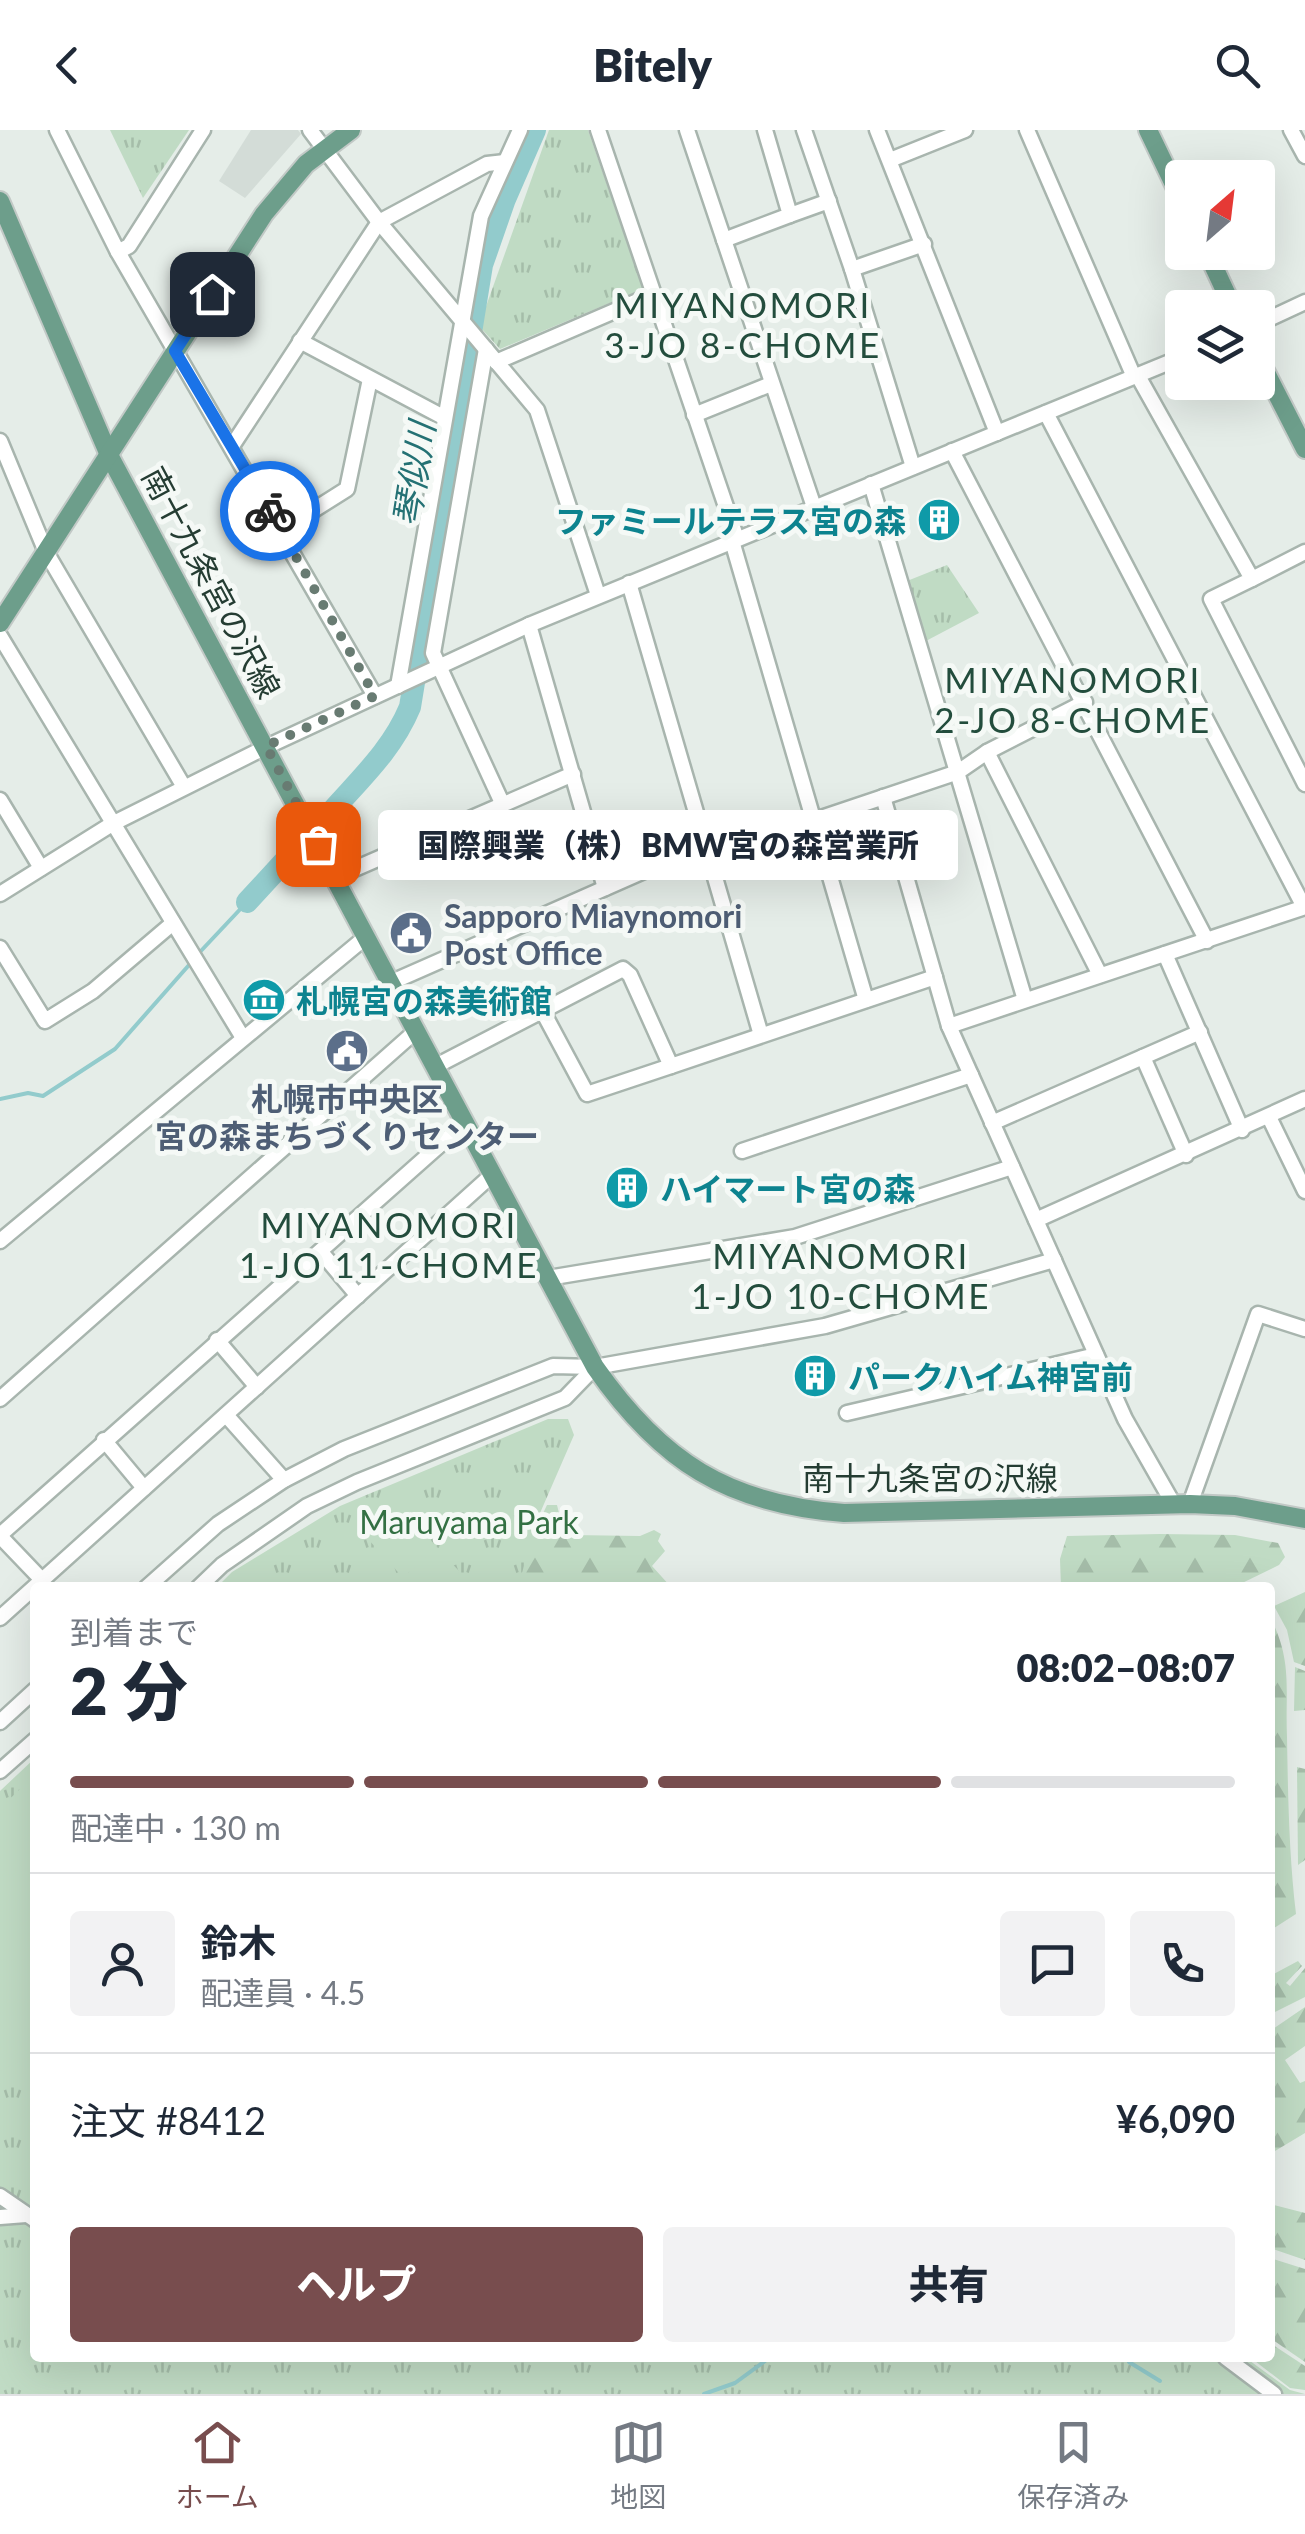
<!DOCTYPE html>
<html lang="ja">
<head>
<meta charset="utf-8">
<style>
  body { margin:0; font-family:Lato,"Noto Sans JP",sans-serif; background:#f2f2f3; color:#1f2937; height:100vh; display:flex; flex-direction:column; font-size:38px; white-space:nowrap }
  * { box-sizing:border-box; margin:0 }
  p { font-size:32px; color:#747a83 }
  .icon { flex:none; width:55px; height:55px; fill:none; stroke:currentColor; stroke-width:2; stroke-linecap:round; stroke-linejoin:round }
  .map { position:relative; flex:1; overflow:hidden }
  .sheet { position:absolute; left:30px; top:1452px; width:1245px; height:780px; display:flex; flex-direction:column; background:#fff; border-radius:10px; box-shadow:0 10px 40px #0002 }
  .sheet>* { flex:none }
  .needle { width:65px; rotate:28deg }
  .tools { position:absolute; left:1165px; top:30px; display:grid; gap:20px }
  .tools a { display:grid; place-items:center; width:110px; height:110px; border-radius:10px; background:#fff; box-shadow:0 10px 40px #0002; font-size:50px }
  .pin { position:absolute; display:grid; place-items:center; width:85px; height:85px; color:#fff; margin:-42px; border-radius:20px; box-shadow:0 5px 15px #0006 }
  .courier { position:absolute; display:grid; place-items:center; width:100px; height:100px; margin:-50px; border:8px solid #1a73e8; border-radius:50%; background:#fff; color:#222; box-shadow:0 2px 12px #0007 }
  .bubble { position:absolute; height:70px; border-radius:10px; background:#fff; box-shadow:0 10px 40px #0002; font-size:32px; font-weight:800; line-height:70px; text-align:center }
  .head em { font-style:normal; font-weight:800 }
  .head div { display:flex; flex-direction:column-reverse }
  .head { display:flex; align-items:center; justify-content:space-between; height:170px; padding:0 40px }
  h1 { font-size:65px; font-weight:800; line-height:75px }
  .bar { display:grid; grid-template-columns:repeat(4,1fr); gap:15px 10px; align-content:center; height:120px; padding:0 40px }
  .bar i { height:12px; border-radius:8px; background:#e0e1e3 }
  .bar .current { background:#784d4e }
  .bar p { grid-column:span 4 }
  .line { display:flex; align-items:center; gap:25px; padding:0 40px; border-top:2px solid #e0e1e3 }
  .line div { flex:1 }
  .round { display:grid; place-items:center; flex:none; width:105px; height:105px; border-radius:10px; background:#f2f2f3 }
  .action { display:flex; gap:20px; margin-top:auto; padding:20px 40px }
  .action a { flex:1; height:115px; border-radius:10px; background:#784d4e; color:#fff; font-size:40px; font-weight:800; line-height:115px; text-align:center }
  .action a+a { background:#f2f2f3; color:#1f2937 }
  header { display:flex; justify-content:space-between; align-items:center; height:130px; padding:0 40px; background:#fff; font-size:45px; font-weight:800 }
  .menu { display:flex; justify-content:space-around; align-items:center; height:140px; border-top:2px solid #e0e1e3; background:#fff; font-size:28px; color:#747a83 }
  .menu a { display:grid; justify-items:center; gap:5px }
  .menu .current { color:#784d4e }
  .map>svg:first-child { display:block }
</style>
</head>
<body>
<header><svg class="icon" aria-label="back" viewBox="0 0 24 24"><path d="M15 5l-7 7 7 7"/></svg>Bitely<svg class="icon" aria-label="search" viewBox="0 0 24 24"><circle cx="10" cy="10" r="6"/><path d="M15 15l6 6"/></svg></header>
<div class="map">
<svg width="1305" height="2264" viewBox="0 0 1305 2264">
  <defs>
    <pattern id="forest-firs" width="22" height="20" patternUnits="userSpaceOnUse" patternTransform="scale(2.5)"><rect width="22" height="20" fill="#c0dbc4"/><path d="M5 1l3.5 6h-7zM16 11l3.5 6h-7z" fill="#a5bda9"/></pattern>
    <pattern id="park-tufts" width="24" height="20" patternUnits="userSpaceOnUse" patternTransform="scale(2.5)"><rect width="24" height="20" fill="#c0dbc4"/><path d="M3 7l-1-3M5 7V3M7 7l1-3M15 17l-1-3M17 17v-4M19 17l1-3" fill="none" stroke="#a5bda9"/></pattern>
  </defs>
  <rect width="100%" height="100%" fill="#e5ede8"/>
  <path fill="#d3dcd7" d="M 251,0 L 298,0 L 301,4 L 245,68 L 219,51 Z"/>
  <g fill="url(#forest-firs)">
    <path d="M 547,1375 L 557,1375 L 560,1387 L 572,1405 L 640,1406 L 654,1400 L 661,1404 L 658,1411 L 665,1421 L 652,1436 L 671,1457 L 507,1458 Z"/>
    <path d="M 1160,1404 L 1235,1405 L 1278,1413 L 1285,1427 L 1279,1435 L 1234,1457 L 1061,1457 L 1060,1429 L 1067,1406 Z"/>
    <path d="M 1305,1462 L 1305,1536 L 1294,1532 L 1287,1500 L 1274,1476 Z"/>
    <path d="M 1270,1487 C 1293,1531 1285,1560 1287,1607 C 1288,1666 1289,1726 1296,1784 L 1271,1800 Z"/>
    <path d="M 1295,1537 L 1305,1541 L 1305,1580 L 1294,1581 Z"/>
    <path d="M 1297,1637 L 1305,1639 L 1305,1730 L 1298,1735 Z"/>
    <path d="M 1298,1831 L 1302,1836 L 1286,1853 L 1290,1856 L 1305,1838 L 1305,1867 L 1273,1883 L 1270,1882 L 1270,1846 Z"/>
    <path d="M 1305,1877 L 1305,1916 L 1285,1930 L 1300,1953 L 1305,1951 L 1305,2003 L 1270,2024 L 1270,1901 Z"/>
    <path d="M 1270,2074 L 1305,2083 L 1305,2130 L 1270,2118 Z"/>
    <path d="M 1270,2128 L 1305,2139 L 1305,2232 L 1270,2208 Z"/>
    <path d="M 1270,2213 L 1305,2236 L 1305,2260 L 1290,2258 L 1251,2228 L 1270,2228 Z"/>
  </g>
  <g fill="url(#park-tufts)">
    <path d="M 110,0 L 189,0 L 143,68 Z"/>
    <path d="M 549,0 L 588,0 L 643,159 L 500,219 L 479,196 Z"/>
    <path d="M 947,435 L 979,483 L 924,512 L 907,451 Z"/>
    <path d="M 548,1289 L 568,1289 L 574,1305 L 537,1390 L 518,1457 L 216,1458 L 232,1442 L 340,1376 Z"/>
    <path d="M 35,1628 L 35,2228 L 1246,2228 L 1290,2260 L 1305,2264 L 0,2264 L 0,1661 Z"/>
  </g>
  <g fill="#c0dbc4">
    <path d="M 400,1376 L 414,1391 L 379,1421 L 365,1406 Z"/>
    <path d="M 423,1402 L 437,1417 L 403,1448 L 389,1432 Z"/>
    <path d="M 446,1427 L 460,1442 L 442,1457 L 412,1457 Z"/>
    <path d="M 35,1645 L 35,1924 L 0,1941 L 0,1678 Z"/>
  </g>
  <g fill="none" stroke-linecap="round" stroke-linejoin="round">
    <g stroke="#92cbcc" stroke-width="4">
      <path d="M 199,823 L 247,772"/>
      <path d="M 0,969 L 28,963 L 43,966 L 115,919 L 189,835"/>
      <path d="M 1129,2232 L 1160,2251"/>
      <path d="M 704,2264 L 735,2253 L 769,2228"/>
    </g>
    <g stroke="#92cbcc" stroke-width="22">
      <path d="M 331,682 C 361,648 392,620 410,577 L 482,135 L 505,69 L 535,0"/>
      <path d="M 247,772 L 293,722"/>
    </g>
    <g stroke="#a8b5ae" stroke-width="19">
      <g id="minor">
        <path d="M 57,0 L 118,122 L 375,566"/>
        <path d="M 310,0 L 379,92 L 537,280 L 598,465"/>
        <path d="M 598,0 L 737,409"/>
        <path d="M 687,0 L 814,377"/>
        <path d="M 804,0 L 852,139 L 913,337"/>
        <path d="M 877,0 L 997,303"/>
        <path d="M 1027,0 L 1134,247"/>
        <path d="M 1291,0 L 1305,26"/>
        <path d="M 890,30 L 965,0"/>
        <path d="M 790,85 L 829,71"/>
        <path d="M 724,110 L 790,85 L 765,0"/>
        <path d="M 118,122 L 129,116 L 203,0"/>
        <path d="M 852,139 L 924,114"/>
        <path d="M 1258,194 L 1305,172"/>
        <path d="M 300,211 L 445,288"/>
        <path d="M 486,219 L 433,523 L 503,675"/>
        <path d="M 496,232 L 654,164"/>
        <path d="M 1138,246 L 1252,449 L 1211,469 L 1305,654"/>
        <path d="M 1046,283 L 1304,777"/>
        <path d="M 694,285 L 771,254"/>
        <path d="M 0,311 L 46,422 L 184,657"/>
        <path d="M 232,316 L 379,92 L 487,34 L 505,32"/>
        <path d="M 952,321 L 1207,811"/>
        <path d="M 871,354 L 1025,870"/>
        <path d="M 282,400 L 347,359 L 370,249"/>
        <path d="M 732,411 L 866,870"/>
        <path d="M 1252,449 L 1305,422"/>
        <path d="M 629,453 L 761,905"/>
        <path d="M 529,495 L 605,758"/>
        <path d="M 0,506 L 243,908"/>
        <path d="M 398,556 L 481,86 L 520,0"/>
        <path d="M 987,622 L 1100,845"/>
        <path d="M 883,667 L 949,896 L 1125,1289 L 1174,1375"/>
        <path d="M 0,670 L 41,738"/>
        <path d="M 708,726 L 958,642 L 987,622 L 1085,572"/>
        <path d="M 336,747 L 573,644"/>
        <path d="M 0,764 L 112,694 L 266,617 L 529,495 L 1182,227"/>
        <path d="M 0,818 L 45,891 L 93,861 L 173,793"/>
        <path d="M 1165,824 L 1242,1000"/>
        <path d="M 392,852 L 653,737"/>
        <path d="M 542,880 L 587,964 L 671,936"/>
        <path d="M 949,896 L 1305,777"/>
        <path d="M 1143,927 L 1186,1025"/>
        <path d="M 436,936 L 623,839 L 630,845 L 671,936 L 935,847"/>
        <path d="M 1269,987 L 1305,1061"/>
        <path d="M 992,993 L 1200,902"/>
        <path d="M 742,1021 L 971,945"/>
        <path d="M 1036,1090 L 1305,969"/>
        <path d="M 0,1111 L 367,806"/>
        <path d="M 321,1122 L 358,1166"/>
        <path d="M 548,1148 L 795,1107 L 1012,1037"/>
        <path d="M 217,1210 L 257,1257"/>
        <path d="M 0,1269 L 417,900"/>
        <path d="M 847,1283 L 1096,1225"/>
        <path d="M 226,1285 L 284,1350"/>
        <path d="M 104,1310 L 144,1358"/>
        <path d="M 1190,1374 L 1258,1184 L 1305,1199"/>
        <path d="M 0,1405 L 451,1005 L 468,997"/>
        <path d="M 0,1406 L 42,1450"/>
        <path d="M 146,1458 L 218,1394 L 284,1350 L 344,1319 L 553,1236 L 595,1237 L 825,1196 L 1054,1130"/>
        <path d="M 198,1458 L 222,1435 L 307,1376 L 357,1352 L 565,1268 L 595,1237"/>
        <path d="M 0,1488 L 493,1044"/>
        <path d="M 0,1592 L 35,1560"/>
        <path d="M 0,1641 L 35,1610"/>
        <path d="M 0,2066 L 35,2090"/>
        <path d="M 0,2087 L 26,2085"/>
        <path d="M 1226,2228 L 1274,2264"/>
      </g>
    </g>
    <g stroke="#c2c9c6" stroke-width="22">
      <g id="major">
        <path d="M 1148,0 L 1182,71"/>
        <path d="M 0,71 L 109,325 L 595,1237 C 661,1332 728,1374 844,1383 L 1190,1374 L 1235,1376 L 1305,1389"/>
        <path d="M 1207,122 L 1233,178"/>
        <path d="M 1258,227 L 1305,319"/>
        <path d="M 0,493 L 264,84 L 306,34 L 351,0"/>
      </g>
    </g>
    <use href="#minor" stroke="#fff" stroke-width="14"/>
    <use href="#major" stroke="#6d9e8b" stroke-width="18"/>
  </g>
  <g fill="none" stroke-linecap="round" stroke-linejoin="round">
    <path stroke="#687b72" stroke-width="10" stroke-dasharray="0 18" d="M 270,381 L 375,566 L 266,616 L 318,714"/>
    <path stroke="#1a73e8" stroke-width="12" d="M 212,164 L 175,221 L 270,381"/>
  </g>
  <defs>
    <g id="building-disc" transform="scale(2.25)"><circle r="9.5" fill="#0f9aa8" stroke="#f5f9f6"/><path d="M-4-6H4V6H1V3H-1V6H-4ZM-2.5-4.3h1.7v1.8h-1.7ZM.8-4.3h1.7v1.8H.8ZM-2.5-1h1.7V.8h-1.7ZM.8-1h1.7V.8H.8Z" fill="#fff"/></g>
    <g id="civic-disc" transform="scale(2.25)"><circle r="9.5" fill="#5c6f8a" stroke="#f5f9f6"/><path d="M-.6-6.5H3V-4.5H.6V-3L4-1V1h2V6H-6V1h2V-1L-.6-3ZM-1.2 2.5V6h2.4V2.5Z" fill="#fff"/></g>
    <g id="museum-disc" transform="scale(2.25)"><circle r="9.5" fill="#0f9aa8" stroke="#f5f9f6"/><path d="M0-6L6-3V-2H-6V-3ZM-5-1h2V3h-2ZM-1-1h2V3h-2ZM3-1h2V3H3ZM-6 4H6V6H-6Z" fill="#fff"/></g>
  </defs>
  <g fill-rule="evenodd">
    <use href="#building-disc" x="939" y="390"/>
    <use href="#civic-disc" x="411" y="803"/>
    <use href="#museum-disc" x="264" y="870"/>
    <use href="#civic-disc" x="347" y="921"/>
    <use href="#building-disc" x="627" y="1058"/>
    <use href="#building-disc" x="815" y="1246"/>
  </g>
  <g text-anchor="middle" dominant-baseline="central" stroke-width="10" stroke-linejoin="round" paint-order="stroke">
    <g font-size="32" font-weight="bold" fill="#0d838f" stroke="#f5f9f6" text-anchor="start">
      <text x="906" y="390" text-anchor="end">ファミールテラス宮の森</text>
      <text x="296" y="870">札幌宮の森美術館</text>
      <text x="660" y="1058">ハイマート宮の森</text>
      <text x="848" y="1246">パークハイム神宮前</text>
    </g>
    <g font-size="32" fill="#253d33" stroke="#f5f9f6">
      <text transform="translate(212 452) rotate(62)">南十九条宮の沢線</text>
      <text x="930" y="1347">南十九条宮の沢線</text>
    </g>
    <g font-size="32" font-weight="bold" fill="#4e5e75" stroke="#f5f9f6" text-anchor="start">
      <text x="444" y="785">Sapporo Miaynomori<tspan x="444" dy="37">Post Office</tspan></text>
      <text x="347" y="968" text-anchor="middle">札幌市中央区<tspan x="347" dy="37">宮の森まちづくりセンター</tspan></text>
    </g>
    <g font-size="32" fill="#337043" stroke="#f5f9f6">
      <text x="469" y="1391">Maruyama Park</text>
    </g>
    <g font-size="35" letter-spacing="2.5" fill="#234d3d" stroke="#f5f9f6">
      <text x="743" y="174">MIYANOMORI<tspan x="743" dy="40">3-JO 8-CHOME</tspan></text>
      <text x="1073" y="549">MIYANOMORI<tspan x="1073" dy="40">2-JO 8-CHOME</tspan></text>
      <text x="389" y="1094">MIYANOMORI<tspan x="389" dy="40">1-JO 11-CHOME</tspan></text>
      <text x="841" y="1125">MIYANOMORI<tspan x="841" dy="40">1-JO 10-CHOME</tspan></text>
    </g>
    <g font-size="35" font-style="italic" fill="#247174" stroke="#f5f9f6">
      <text transform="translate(413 344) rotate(-81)">琴似川</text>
    </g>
  </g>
</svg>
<div class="tools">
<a><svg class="needle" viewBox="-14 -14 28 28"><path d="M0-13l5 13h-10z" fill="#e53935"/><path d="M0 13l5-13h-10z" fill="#747a83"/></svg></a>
<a><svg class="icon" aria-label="layers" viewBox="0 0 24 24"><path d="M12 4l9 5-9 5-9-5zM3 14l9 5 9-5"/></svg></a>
</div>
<div class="pin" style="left:318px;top:714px;background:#ea580c"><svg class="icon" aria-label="bag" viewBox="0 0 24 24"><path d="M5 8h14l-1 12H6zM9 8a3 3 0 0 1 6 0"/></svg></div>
<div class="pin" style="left:212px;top:164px;background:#1f2937"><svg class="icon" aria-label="home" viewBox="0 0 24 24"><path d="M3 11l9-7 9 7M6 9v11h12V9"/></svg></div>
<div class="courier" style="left:270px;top:381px"><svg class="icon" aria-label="bike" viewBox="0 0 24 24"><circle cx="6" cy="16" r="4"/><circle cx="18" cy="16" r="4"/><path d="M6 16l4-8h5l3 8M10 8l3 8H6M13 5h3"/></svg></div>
<div class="bubble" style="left:378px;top:680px;width:580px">国際興業（株）BMW宮の森営業所</div>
<section class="sheet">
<div class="head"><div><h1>2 分</h1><p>到着まで</p></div><em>08:02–08:07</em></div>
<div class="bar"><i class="current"></i><i class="current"></i><i class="current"></i><i></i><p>配達中 · 130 m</p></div>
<div class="line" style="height:180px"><a class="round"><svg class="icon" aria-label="person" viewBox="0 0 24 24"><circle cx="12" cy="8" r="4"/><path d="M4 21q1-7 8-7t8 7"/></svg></a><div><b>鈴木</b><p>配達員 · 4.5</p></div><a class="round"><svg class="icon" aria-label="chat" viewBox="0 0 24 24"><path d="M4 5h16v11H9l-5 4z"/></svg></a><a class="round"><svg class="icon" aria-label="phone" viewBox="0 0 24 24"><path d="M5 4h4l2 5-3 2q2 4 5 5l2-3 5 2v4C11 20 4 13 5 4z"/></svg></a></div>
<div class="line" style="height:130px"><div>注文 #8412</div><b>¥6,090</b></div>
<div class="action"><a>ヘルプ</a><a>共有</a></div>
</section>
</div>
<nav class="menu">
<a class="current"><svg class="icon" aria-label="home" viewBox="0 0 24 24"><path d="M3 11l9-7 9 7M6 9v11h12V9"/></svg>ホーム</a>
<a><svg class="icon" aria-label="map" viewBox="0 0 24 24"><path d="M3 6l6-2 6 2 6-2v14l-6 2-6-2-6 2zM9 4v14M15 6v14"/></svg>地図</a>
<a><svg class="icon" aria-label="saved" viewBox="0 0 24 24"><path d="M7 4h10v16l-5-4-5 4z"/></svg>保存済み</a>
</nav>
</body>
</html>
